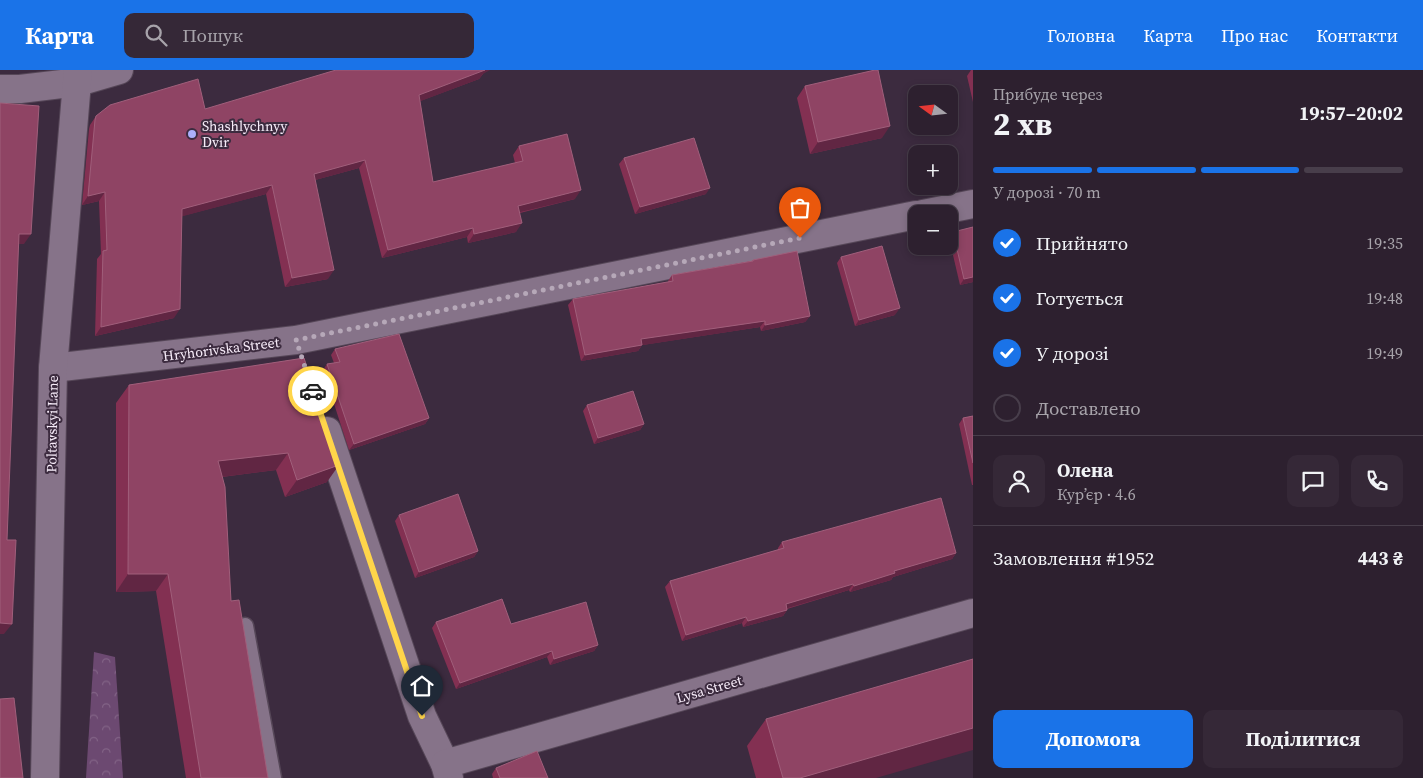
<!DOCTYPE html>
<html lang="uk">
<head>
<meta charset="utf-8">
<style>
  body { margin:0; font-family:"Source Serif 4",serif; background:#352837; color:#f1f3f6; height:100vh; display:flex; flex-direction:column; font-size:19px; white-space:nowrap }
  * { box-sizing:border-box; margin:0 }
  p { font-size:16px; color:#a7a3aa }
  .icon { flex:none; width:28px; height:28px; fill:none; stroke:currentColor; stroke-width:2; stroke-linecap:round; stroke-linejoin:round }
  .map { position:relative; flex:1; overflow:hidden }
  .side { display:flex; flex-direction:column; background:#2d202f; width:450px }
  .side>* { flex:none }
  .needle { width:32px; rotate:285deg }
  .fabs { position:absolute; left:908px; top:15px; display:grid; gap:10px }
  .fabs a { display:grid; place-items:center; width:50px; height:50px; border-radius:10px; background:#2d202f; box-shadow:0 2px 8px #0003,0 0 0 1px #483e4b; font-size:25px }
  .pin { position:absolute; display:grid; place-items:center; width:42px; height:42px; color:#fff; margin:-51px -21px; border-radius:50% 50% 50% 0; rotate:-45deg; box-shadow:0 0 5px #0007 }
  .pin .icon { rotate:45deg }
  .courier { position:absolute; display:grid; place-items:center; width:50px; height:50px; margin:-25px; border:4px solid #ffd54a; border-radius:50%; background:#fff; color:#222; box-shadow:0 1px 6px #0007 }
  .headline em { font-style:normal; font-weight:700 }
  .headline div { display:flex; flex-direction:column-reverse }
  .headline { display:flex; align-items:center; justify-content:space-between; height:85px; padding:0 20px }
  h1 { font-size:32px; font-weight:700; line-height:38px }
  .bar { display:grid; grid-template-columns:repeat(4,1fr); gap:8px 5px; align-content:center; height:60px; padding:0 20px }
  .bar i { height:6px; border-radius:4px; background:#483e4b }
  .bar .current { background:#1a73e8 }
  .bar p { grid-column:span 4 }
  .line { display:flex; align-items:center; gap:12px; padding:0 20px; border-top:1px solid #483e4b }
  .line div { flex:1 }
  .round { display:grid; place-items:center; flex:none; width:52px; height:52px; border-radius:10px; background:#352837 }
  ol { padding:0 20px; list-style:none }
  li { display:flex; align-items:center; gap:15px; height:55px }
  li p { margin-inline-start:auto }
  li .icon { padding:5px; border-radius:50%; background:#1a73e8; color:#fff; stroke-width:4 }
  li:last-child { color:#a7a3aa }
  li i { width:28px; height:28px; border:2px solid #483e4b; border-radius:50% }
  .cta { display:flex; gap:10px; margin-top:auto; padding:10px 20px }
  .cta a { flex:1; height:58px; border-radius:10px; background:#1a73e8; color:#fff; font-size:20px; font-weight:700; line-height:58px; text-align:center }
  .cta a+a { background:#352837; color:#f1f3f6 }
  header { display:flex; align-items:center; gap:30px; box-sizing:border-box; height:70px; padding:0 25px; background:#1a73e8; color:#fff }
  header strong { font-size:24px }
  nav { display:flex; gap:28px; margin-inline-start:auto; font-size:18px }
  .search { width:350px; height:45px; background:#352837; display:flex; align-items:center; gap:12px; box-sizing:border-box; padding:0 18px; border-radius:10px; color:#a7a3aa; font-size:19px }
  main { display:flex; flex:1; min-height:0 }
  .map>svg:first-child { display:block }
</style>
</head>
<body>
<header>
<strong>Карта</strong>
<div class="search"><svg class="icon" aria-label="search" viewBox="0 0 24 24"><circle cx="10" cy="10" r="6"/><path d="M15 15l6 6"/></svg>Пошук</div>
<nav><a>Головна</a><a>Карта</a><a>Про нас</a><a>Контакти</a></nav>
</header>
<main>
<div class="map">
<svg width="973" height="708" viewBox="0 0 973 708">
  <defs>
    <pattern id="forest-crowns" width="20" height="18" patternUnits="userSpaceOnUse" patternTransform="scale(1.25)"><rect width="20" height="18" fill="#6c4971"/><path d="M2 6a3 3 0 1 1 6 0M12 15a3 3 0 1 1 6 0" fill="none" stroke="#826386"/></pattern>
  </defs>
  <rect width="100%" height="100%" fill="#3c2b3f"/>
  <path fill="url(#forest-crowns)" d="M 94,582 L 115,587 L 123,708 L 86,708 Z"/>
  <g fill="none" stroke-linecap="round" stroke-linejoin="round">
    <g stroke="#564758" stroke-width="19">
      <path id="lane" d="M 245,556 L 273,708"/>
    </g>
    <g stroke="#564758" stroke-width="30">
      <g id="street">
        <path d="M 0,19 L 20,19 L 78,12 L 119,0"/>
        <path d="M 923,144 L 973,134"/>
        <path d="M 53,298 L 296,270 L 916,145"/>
        <path d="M 327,361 L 422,646 L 445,694 L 449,708"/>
        <path d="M 445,694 L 973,543"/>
        <path d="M 45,708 L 53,298 L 78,0"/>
      </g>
    </g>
    <use href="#lane" stroke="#867389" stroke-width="16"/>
    <use href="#street" stroke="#867389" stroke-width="28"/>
  </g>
  <g fill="#833052">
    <path d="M 971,0 L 973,0 L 973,32 L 967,6 Z"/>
    <path d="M 483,4 L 479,9 L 420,31 L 433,112 L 515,93 L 513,85 L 519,76 L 575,129 L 520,143 L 516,162 L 468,173 L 467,167 L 382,188 L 359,98 L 315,110 L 328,209 L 285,217 L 266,124 L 182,146 L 174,248 L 95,266 L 97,189 L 101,184 L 99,131 L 82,135 L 89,59 L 90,55 L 96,46 L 205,39 Z"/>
    <path d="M 805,16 L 882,68 L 810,84 L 797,28 Z"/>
    <path d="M 624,88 L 706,124 L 635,144 L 619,94 Z"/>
    <path d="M 953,162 L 973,212 L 960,215 L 949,168 Z"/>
    <path d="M 841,187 L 895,245 L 855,256 L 837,193 Z"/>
    <path d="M 753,190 L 810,246 L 805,252 L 761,261 L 760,257 L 642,275 L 638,281 L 581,291 L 568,235 L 573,229 L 668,212 L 668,211 L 672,205 L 752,191 Z"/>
    <path d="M 335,279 L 429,348 L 425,354 L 349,380 L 323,300 L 327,294 L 334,293 L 331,285 Z"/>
    <path d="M 304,288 L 327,412 L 285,427 L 276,400 L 222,407 L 231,531 L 268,708 L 186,708 L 156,521 L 116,522 L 116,333 L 129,315 Z"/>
    <path d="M 587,335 L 644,354 L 640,360 L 594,374 L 583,341 Z"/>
    <path d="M 973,346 L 973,415 L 972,415 L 959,354 L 963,348 Z"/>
    <path d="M 399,445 L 478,481 L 474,487 L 415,508 L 395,451 Z"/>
    <path d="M 782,472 L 956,483 L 952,489 L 893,507 L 891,510 L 850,522 L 849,520 L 787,539 L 787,540 L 783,546 L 743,557 L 742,553 L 682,571 L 665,517 L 670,511 L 778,480 L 778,478 Z"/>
    <path d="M 436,552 L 511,554 L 598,575 L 594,581 L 550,595 L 547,587 L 456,619 L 432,558 Z"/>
    <path d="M 766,649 L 876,708 L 756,708 L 747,676 Z"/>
    <path d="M 496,698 L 548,708 L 493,708 L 492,704 Z"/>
  </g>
  <g fill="#612643">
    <path d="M 482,0 L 490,0 L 483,4 L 479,9 L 413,34 L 419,25 Z"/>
    <path d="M 890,56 L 882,68 L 810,84 L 818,72 Z"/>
    <path d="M 365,90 L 359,98 L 308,112 L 314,104 Z"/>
    <path d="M 272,115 L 266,124 L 176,148 L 182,139 Z"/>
    <path d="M 710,118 L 706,124 L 635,144 L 640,137 Z"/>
    <path d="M 581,120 L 575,129 L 512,144 L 518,136 Z"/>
    <path d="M 105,122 L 99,131 L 82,135 L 88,126 Z"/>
    <path d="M 522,153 L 516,162 L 468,173 L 474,164 Z"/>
    <path d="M 473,158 L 467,167 L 382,188 L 388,180 Z"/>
    <path d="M 19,164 L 31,164 L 24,174 L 12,174 Z"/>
    <path d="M 334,200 L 328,209 L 285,217 L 292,208 Z"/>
    <path d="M 973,207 L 973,212 L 960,215 L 964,209 Z"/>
    <path d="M 900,238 L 895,245 L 855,256 L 859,250 Z"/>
    <path d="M 180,239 L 174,248 L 95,266 L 101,257 Z"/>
    <path d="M 810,246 L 805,252 L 761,261 L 765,255 Z"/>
    <path d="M 765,251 L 760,257 L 637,276 L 641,269 Z"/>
    <path d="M 642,275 L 638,281 L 581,291 L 585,285 Z"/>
    <path d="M 429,348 L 425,354 L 349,380 L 354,374 Z"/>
    <path d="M 644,354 L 640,360 L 594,374 L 598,368 Z"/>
    <path d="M 288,383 L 276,400 L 205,409 L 218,391 Z"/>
    <path d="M 339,395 L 327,412 L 285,427 L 297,410 Z"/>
    <path d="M 478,481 L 474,487 L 415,508 L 419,502 Z"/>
    <path d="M 956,483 L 952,489 L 893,507 L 891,510 L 850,522 L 854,516 L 894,501 Z"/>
    <path d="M 128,504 L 168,504 L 156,521 L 116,522 Z"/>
    <path d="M 853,514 L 849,520 L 781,540 L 786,534 Z"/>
    <path d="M 787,540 L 783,546 L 743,557 L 748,551 Z"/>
    <path d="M 746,547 L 742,553 L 682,571 L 686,565 Z"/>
    <path d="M 0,553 L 12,554 L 4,564 L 0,564 Z"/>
    <path d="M 598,575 L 594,581 L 550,595 L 554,589 Z"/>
    <path d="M 552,581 L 547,587 L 456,619 L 460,613 Z"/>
    <path d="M 973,658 L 973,680 L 876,708 L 800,708 Z"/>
  </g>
  <g fill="#8f4464" stroke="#a05f7b">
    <path d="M 336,0 L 485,0 L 419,25 L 433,112 L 523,91 L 519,76 L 567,64 L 581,120 L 518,136 L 522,153 L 474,164 L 473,158 L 388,180 L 365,90 L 314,104 L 334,200 L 292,208 L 272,115 L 182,139 L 180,239 L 101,257 L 103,181 L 107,180 L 105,122 L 88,126 L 95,50 L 96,46 L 110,35 L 198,9 L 205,39 Z"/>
    <path d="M 875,0 L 878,0 L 890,56 L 818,72 L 805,16 Z"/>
    <path d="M 0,33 L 39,36 L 31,164 L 19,164 L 7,470 L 16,470 L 12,554 L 0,553 Z"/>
    <path d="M 694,68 L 710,118 L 640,137 L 624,88 Z"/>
    <path d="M 973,157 L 973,207 L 964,209 L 953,162 Z"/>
    <path d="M 882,176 L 900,238 L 859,250 L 841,187 Z"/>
    <path d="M 797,181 L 810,246 L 765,255 L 765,251 L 641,269 L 642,275 L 585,285 L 573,229 L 673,211 L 672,205 L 753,191 L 753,190 Z"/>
    <path d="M 399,264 L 429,348 L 354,374 L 327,294 L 340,292 L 335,279 Z"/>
    <path d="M 304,288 L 339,395 L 297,410 L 288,383 L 218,391 L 225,417 L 231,531 L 239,530 L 268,708 L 201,708 L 168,504 L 128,504 L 129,315 Z"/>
    <path d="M 633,321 L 644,354 L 598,368 L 587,335 Z"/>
    <path d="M 973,346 L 973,393 L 963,348 Z"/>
    <path d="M 458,424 L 478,481 L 419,502 L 399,445 Z"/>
    <path d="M 941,428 L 956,483 L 894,501 L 895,503 L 854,516 L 853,514 L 786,534 L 787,540 L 748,551 L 746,547 L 686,565 L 670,511 L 784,478 L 782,472 Z"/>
    <path d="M 502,529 L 511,554 L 586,532 L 598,575 L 554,589 L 552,581 L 460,613 L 436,552 Z"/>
    <path d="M 973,589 L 973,658 L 800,708 L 783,708 L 766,649 Z"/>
    <path d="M 14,628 L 23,708 L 0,708 L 0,629 Z"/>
    <path d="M 537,681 L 548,708 L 500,708 L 496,698 Z"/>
  </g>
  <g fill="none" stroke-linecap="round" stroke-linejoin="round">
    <path stroke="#b6a8b8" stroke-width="5" stroke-dasharray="0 9" d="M 313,321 L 296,270 L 800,168"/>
    <path stroke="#ffd54a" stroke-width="6" d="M 313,321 L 422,646"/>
  </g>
  <circle fill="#acaffb" stroke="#3c2b3f" stroke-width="2" cx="192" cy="64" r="5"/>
  <g text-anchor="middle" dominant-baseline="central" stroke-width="4" stroke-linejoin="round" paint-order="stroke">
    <g font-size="14" fill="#f7ecf9" stroke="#3c2b3f" text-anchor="start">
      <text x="202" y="56">Shashlychnyy<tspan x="202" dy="16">Dvir</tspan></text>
    </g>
    <g font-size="14" fill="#f7ecf9" stroke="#3c2b3f">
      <text transform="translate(221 279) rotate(-7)">Hryhorivska Street</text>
      <text transform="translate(52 354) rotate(-89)">Poltavskyi Lane</text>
      <text transform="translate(709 619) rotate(-16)">Lysa Street</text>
    </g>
  </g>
</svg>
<div class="fabs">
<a><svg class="needle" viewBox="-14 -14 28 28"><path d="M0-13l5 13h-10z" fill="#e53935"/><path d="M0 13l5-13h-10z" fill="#a7a3aa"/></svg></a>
<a>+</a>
<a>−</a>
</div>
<div class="pin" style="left:800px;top:168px;background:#ea580c"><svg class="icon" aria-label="bag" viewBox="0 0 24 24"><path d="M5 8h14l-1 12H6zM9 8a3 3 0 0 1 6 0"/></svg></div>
<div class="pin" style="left:422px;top:646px;background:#1f2937"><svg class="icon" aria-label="home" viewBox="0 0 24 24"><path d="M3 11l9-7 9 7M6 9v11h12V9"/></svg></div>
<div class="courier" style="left:313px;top:321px"><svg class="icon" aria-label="car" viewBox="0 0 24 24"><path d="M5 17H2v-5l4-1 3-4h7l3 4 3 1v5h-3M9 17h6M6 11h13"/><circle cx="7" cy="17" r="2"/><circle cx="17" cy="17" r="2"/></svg></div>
</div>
<section class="side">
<div class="headline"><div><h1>2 хв</h1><p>Прибуде через</p></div><em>19:57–20:02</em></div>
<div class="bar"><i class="current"></i><i class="current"></i><i class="current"></i><i></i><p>У дорозі · 70 m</p></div>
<ol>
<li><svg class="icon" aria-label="check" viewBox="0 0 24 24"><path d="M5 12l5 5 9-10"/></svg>Прийнято<p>19:35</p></li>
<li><svg class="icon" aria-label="check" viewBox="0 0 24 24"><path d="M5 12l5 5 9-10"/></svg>Готується<p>19:48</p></li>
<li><svg class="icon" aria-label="check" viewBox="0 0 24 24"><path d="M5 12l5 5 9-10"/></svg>У дорозі<p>19:49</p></li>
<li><i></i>Доставлено</li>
</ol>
<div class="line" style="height:90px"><a class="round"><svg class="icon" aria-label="person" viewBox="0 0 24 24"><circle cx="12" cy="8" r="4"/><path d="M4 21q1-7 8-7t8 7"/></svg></a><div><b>Олена</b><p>Кур’єр · 4.6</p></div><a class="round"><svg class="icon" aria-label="chat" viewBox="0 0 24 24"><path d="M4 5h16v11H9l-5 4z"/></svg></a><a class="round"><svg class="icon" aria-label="phone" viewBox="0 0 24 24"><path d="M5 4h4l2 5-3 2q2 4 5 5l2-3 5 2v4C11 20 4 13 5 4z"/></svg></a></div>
<div class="line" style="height:65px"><div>Замовлення #1952</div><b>443 ₴</b></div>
<div class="cta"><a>Допомога</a><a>Поділитися</a></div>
</section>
</main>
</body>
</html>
